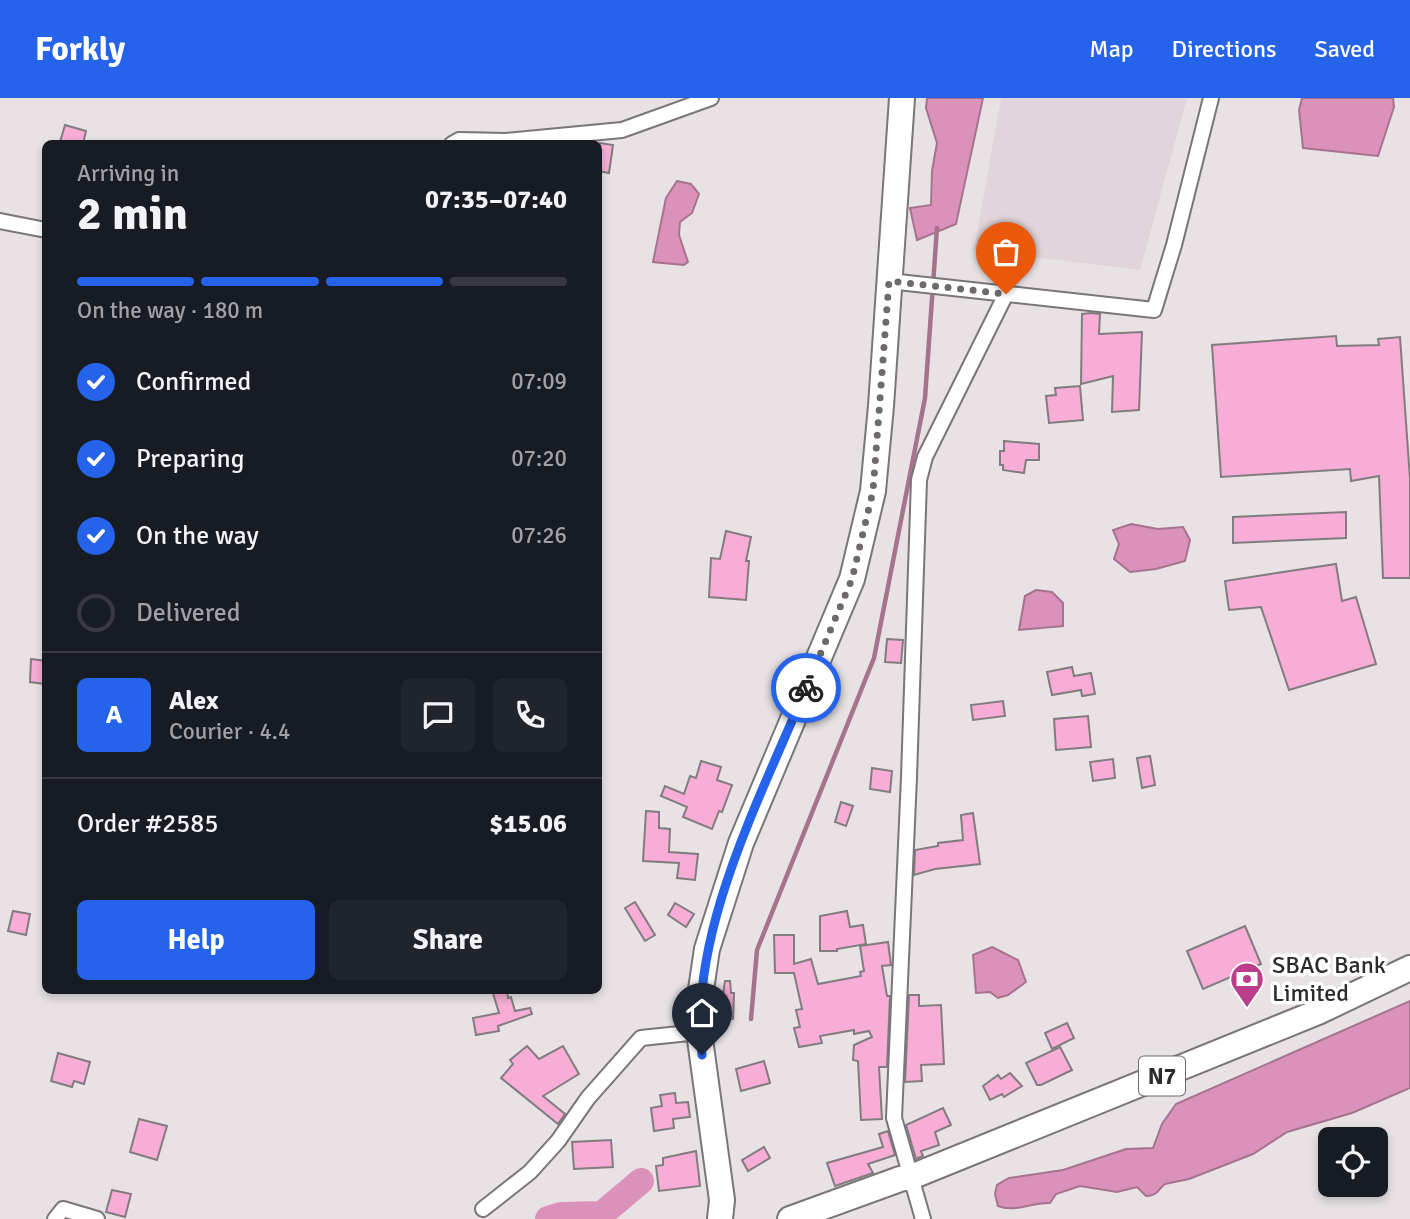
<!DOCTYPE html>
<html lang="en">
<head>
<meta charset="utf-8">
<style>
  body { margin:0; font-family:Signika,sans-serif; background:#20242c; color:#f1f3f6; height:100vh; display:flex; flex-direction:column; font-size:26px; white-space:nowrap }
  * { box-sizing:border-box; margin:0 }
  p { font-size:23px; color:#9ea1a6 }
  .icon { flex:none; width:38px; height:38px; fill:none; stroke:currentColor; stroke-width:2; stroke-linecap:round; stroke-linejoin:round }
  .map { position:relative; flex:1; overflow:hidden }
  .drawer { position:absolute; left:42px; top:42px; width:560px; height:854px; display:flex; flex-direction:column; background:#171b24; border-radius:10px; box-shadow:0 4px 10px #0003 }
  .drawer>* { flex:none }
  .buttons { position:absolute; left:1318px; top:1029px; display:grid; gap:14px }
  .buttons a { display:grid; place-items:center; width:70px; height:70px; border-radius:10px; background:#171b24; box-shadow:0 4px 10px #0003; font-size:35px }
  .pin { position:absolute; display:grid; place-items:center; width:60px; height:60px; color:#fff; margin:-72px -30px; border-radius:50% 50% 50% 0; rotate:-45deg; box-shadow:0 0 7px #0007 }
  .pin .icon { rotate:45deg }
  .courier { position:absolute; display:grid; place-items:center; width:70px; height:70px; margin:-35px; border:5px solid #2563eb; border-radius:50%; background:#fff; color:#222; box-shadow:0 2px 9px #0007 }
  .overview em { font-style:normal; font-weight:700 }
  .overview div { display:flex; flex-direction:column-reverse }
  .overview { display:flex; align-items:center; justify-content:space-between; height:119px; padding:0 35px }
  h1 { font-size:46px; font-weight:700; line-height:52px }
  .bar { display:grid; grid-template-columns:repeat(4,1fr); gap:10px 7px; align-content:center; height:84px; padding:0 35px }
  .bar i { height:9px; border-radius:5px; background:#363941 }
  .bar .active { background:#2563eb }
  .bar p { grid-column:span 4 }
  .line { display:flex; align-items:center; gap:18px; padding:0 35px; border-top:2px solid #363941 }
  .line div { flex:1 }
  .round { display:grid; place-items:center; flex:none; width:74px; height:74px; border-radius:10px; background:#20242c }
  ol { padding:0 35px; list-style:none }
  li { display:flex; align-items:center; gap:21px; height:77px }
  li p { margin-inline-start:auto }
  li .icon { padding:7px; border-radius:50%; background:#2563eb; color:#fff; stroke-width:4 }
  li:last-child { color:#9ea1a6 }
  li i { width:38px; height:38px; border:4px solid #363941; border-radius:50% }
  .cta { display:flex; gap:14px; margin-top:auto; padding:14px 35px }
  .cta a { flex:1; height:80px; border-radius:10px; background:#2563eb; color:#fff; font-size:28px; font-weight:700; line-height:80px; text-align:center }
  .cta a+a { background:#20242c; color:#f1f3f6 }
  header { display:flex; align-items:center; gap:42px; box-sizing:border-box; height:98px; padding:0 35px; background:#2563eb; color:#fff }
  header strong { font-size:33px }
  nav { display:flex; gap:38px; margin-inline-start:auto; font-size:24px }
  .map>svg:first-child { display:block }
</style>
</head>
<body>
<header>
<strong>Forkly</strong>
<nav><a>Map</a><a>Directions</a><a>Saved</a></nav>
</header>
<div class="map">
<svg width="1410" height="1121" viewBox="0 0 1410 1121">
  <rect width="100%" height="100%" fill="#e8e2e5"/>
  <path fill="#e1d4da" d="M 1001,0 L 1187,0 L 1140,172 L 974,152 Z"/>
  <g fill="#da92ba" stroke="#a6738f" stroke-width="2">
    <path d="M 927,0 L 983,0 L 956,126 L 917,142 L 910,110 L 931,107 L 932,73 L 937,45 L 926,10 Z"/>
    <path d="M 1302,0 L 1393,0 L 1394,9 L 1378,58 L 1303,50 L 1299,12 Z"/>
    <path d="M 677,83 L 691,86 L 699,96 L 692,115 L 680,124 L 679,137 L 688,164 L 684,167 L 653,164 L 666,100 Z"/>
    <path d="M 1131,426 L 1158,431 L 1183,429 L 1190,442 L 1185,463 L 1156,471 L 1130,474 L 1114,461 L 1119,446 L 1113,432 Z"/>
    <path d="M 1036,492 L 1052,494 L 1063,505 L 1063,528 L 1019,532 L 1025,498 Z"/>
    <path d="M 992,849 L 1018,862 L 1026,884 L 1008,897 L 998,900 L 990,894 L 976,895 L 973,857 Z"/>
    <path d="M 1410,903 L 1410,990 L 1352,1015 L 1287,1034 L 1253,1056 L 1189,1081 L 1165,1086 C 1157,1092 1158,1098 1146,1098 L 1137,1089 L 1117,1094 L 1080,1088 L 1056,1096 L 1050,1105 C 1032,1104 1015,1115 998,1108 L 995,1096 L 997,1087 L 1009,1080 L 1063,1072 L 1126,1051 L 1153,1050 L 1162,1026 L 1176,1006 Z"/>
  </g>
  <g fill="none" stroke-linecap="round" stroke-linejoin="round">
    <path stroke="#a6738f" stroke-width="4.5" d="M 751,921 L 757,852 L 874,560 L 925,300 L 937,130"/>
    <path stroke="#da92ba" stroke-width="26" d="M 548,1121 L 561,1117 L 602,1116 L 641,1083"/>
  </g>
  <g fill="#f7add5" stroke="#817c7f" stroke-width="2">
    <path d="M 65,27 L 86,33 L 83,46 L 60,44 Z"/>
    <path d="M 600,45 L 613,47 L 609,75 L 598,73 Z"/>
    <path d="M 1091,215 L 1100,216 L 1099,236 L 1142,234 L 1139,312 L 1112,314 L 1113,278 L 1081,286 L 1082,216 Z"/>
    <path d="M 1336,238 L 1337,248 L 1379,247 L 1378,241 L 1400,239 L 1410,381 L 1410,480 L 1383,480 L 1379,378 L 1351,383 L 1350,371 L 1221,379 L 1212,247 Z"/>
    <path d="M 1080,288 L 1083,322 L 1049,325 L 1046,298 L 1056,297 L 1055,290 Z"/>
    <path d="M 1004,343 L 1039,346 L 1039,362 L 1026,362 L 1024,375 L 1003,372 L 1003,367 L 1000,367 L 1000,353 L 1004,353 Z"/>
    <path d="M 1346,414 L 1346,440 L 1233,445 L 1233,419 Z"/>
    <path d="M 726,433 L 751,439 L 746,463 L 749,463 L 746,502 L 709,499 L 711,460 L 720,461 Z"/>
    <path d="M 1336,466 L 1342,503 L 1356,499 L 1376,566 L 1289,592 L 1261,509 L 1229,512 L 1225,483 Z"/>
    <path d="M 887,541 L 903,542 L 901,565 L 885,564 Z"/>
    <path d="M 31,561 L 46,563 L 46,586 L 30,584 Z"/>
    <path d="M 1072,569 L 1074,578 L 1091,575 L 1095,596 L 1082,598 L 1081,592 L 1052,597 L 1047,574 Z"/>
    <path d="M 1003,603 L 1005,618 L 973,622 L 971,607 Z"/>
    <path d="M 1088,618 L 1091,649 L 1056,652 L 1054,621 Z"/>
    <path d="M 1150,658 L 1155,687 L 1142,690 L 1137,660 Z"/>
    <path d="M 1113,661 L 1115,680 L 1093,683 L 1090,664 Z"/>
    <path d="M 701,663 L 721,669 L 717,682 L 732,687 L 722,714 L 719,713 L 712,731 L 683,719 L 687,709 L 661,698 L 665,688 L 684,696 L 690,678 L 696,680 Z"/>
    <path d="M 872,670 L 892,673 L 890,694 L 870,691 Z"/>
    <path d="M 841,704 L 853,708 L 846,728 L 835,724 Z"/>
    <path d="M 646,713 L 659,714 L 659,730 L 670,731 L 669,754 L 698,756 L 695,782 L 677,780 L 679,765 L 643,763 Z"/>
    <path d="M 973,715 L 980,766 L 935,771 L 914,777 L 915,752 L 938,748 L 938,745 L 963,742 L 961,717 Z"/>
    <path d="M 635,804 L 655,837 L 645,843 L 625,810 Z"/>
    <path d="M 675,805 L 694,816 L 686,829 L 668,817 Z"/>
    <path d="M 13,813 L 30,816 L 26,837 L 8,833 Z"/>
    <path d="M 847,813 L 850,829 L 863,827 L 866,846 L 837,851 L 837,853 L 820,853 L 820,818 Z"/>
    <path d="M 1245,828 L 1261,866 L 1203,891 L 1187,853 Z"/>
    <path d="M 774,837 L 794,837 L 794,866 L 811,861 L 818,886 L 861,878 L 860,874 L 864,873 L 860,848 L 888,844 L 891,867 L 882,868 L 887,898 L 890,898 L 887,969 L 879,969 L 882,1021 L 861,1022 L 858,963 L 853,962 L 854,947 L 872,939 L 869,933 L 854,936 L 854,932 L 820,938 L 822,945 L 799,949 L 794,930 L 800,929 L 796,912 L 802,911 L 794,875 L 775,875 Z"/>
    <path d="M 725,883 L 730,883 L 731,895 L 734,895 L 733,921 L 720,923 L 721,896 L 723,896 Z"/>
    <path d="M 492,892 L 507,892 L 508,900 L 511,899 L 515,913 L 530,910 L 532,916 L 498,928 L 499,933 L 476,937 L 473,920 L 499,915 Z"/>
    <path d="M 909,897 L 919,897 L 919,908 L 941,907 L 944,966 L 921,967 L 922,983 L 905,984 Z"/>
    <path d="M 1067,925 L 1074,940 L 1052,951 L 1045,935 Z"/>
    <path d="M 527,948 L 539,961 L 563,948 L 579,976 L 543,998 L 565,1016 L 558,1026 L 501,980 L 513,966 L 510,962 Z"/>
    <path d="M 1060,949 L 1072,972 L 1041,987 L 1037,987 L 1026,965 Z"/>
    <path d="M 58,955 L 90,964 L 84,986 L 74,983 L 72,989 L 51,983 Z"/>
    <path d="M 764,963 L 770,985 L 741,993 L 736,971 Z"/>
    <path d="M 1010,975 L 1022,988 L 1004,999 L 1002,996 L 990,1002 L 983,988 L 998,977 L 1001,981 Z"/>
    <path d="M 675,995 L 676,1005 L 688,1004 L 690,1019 L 673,1021 L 674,1030 L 654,1033 L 651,1010 L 662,1008 L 660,997 Z"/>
    <path d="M 943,1010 L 951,1027 L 935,1034 L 939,1047 L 921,1053 L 923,1058 L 916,1061 L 906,1027 Z"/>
    <path d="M 139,1021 L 167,1028 L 157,1062 L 130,1054 Z"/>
    <path d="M 888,1033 L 895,1057 L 868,1066 L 873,1075 L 835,1088 L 827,1065 L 883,1049 L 879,1036 Z"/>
    <path d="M 611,1042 L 613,1069 L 574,1071 L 572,1044 Z"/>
    <path d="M 764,1049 L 770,1060 L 748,1073 L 742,1062 Z"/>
    <path d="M 696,1053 L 700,1088 L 659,1093 L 656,1068 L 663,1067 L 663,1060 Z"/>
    <path d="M 112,1092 L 131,1096 L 125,1119 L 106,1114 Z"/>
  </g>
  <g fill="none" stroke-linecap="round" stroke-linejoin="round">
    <g stroke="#7a7577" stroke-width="18">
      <g id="minor">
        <path d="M 452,46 L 459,42 L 506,43 L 622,32 L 711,0"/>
        <path d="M 0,123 L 46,132"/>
        <path d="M 889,183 L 1154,212 L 1174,147 L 1211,0"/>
        <path d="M 483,1111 L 530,1074 L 558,1043 L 588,1000 L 641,940 L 699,934"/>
        <path d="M 55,1121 L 63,1111 L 97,1121"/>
        <path d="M 923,1121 L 894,1020 L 909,679 L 919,382 L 925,359 L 1006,196"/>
      </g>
    </g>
    <g stroke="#7a7577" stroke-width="28">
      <g id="trunk">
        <path d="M 720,1121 L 722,1102 L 699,934 L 699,905 L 707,851 L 741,745 L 852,481 L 873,393 L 881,308 L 902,0"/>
        <path d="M 790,1121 L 900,1081 L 911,1079 L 1318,914 L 1410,870"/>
      </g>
    </g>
    <use href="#minor" stroke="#fff" stroke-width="14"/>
    <use href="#trunk" stroke="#fff" stroke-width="24"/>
  </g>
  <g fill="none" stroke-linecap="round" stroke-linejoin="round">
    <path stroke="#6e6a6c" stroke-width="7" stroke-dasharray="0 12.6" d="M 806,590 L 852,481 L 873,393 L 889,183 L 1006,196"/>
    <path stroke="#2563eb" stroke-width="9" d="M 702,957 C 688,836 760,701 806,590"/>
  </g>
  <defs>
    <g id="bank-pin" transform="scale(1.75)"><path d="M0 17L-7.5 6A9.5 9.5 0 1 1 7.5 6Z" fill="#bb3e8c" stroke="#fff"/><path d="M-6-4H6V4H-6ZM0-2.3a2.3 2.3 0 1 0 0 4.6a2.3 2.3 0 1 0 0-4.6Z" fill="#fff"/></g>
  </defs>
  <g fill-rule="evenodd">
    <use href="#bank-pin" x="1247" y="881"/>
  </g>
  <g text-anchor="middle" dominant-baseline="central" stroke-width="7" stroke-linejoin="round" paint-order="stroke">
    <rect fill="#fff" stroke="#6b6a6b" stroke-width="2" x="1139" y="958.5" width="46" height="39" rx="5"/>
    <g font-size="23" font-weight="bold" fill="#2c2a2b">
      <text x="1162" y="978">N7</text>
    </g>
    <g font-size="24" fill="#2c2a2b" stroke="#fff" text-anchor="start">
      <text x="1272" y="867">SBAC Bank<tspan x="1272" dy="28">Limited</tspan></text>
    </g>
  </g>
</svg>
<div class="buttons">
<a><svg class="icon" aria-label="locate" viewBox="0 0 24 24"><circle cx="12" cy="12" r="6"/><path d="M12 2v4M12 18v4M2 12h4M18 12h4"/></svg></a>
</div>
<div class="pin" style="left:1006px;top:196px;background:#ea580c"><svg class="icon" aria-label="bag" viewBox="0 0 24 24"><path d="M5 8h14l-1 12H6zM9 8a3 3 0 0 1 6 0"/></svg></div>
<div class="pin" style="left:702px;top:957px;background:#1f2937"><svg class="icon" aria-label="home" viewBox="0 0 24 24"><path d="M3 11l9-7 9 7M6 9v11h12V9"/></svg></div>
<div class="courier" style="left:806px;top:590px"><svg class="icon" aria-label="bike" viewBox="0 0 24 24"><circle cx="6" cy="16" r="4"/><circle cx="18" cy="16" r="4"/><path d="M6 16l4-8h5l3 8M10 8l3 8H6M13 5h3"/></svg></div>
<section class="drawer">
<div class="overview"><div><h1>2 min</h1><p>Arriving in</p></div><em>07:35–07:40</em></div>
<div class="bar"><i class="active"></i><i class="active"></i><i class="active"></i><i></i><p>On the way · 180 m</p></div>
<ol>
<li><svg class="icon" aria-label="check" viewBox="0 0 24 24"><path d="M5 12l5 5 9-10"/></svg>Confirmed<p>07:09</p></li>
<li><svg class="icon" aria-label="check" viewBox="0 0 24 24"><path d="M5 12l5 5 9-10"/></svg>Preparing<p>07:20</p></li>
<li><svg class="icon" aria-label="check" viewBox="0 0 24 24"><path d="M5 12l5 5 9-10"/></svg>On the way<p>07:26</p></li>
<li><i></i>Delivered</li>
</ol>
<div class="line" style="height:126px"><b class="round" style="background:#2563eb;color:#fff">A</b><div><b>Alex</b><p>Courier · 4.4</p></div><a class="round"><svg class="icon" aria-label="chat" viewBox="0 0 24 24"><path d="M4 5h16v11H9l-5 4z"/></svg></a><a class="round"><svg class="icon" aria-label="phone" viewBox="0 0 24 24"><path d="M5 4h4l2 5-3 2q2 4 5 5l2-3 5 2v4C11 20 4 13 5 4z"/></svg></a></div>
<div class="line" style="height:91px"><div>Order #2585</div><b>$15.06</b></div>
<div class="cta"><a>Help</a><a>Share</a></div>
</section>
</div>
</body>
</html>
